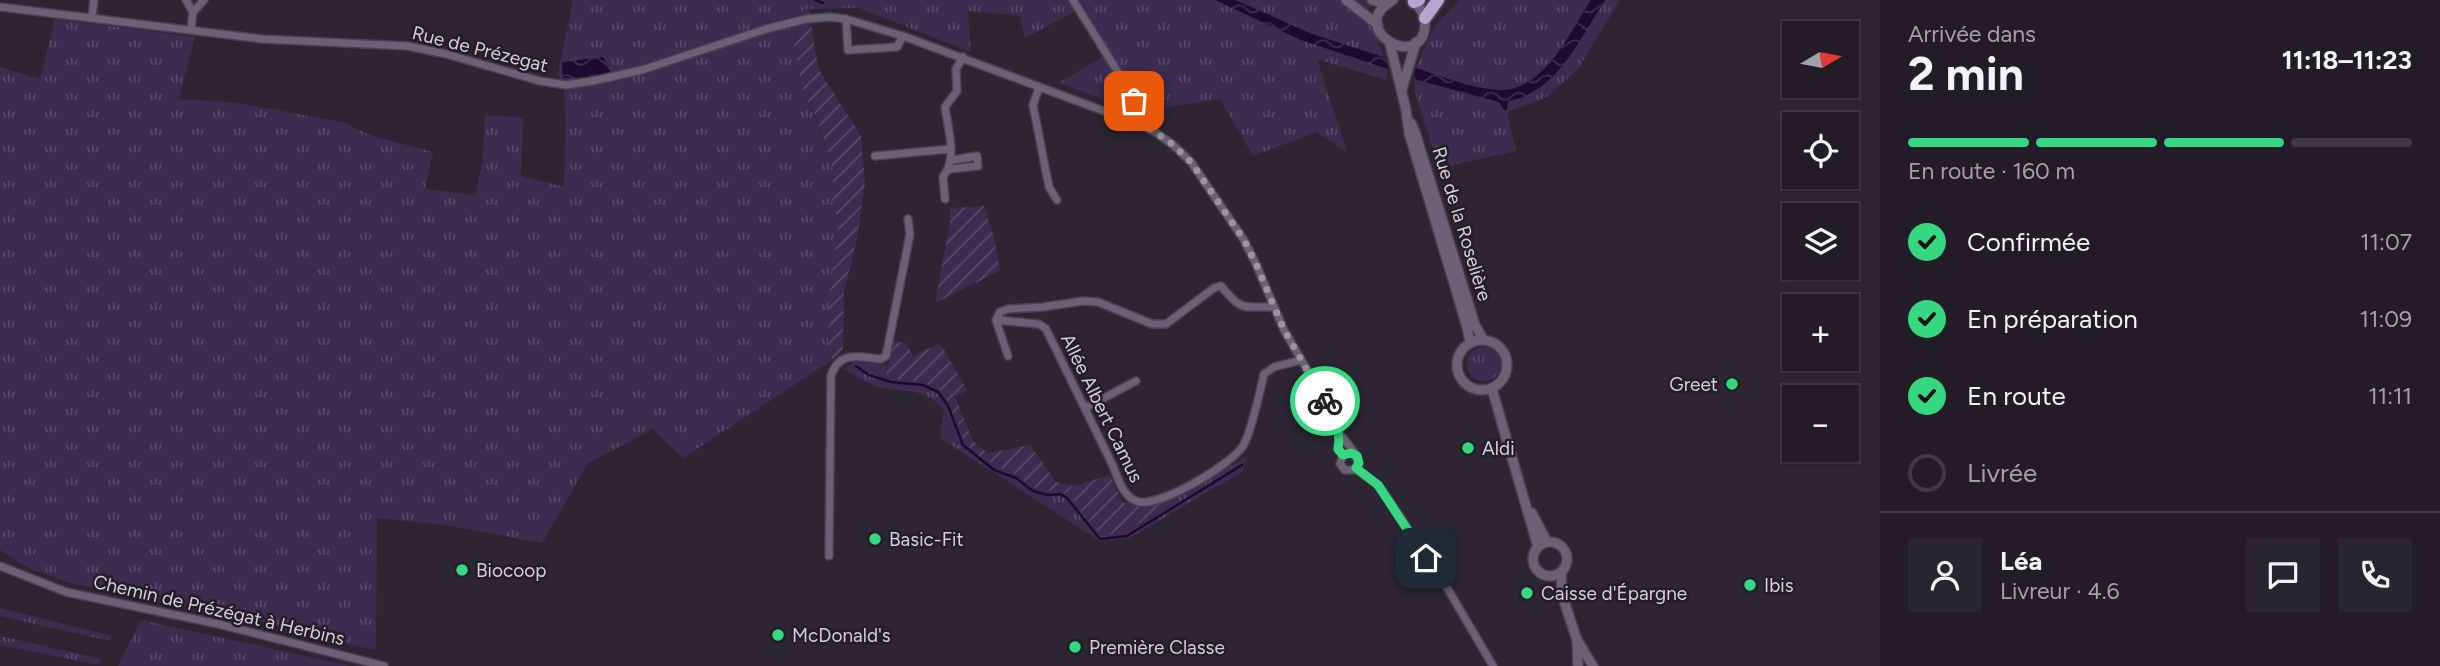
<!DOCTYPE html>
<html lang="fr">
<head>
<meta charset="utf-8">
<style>
  body { margin:0; font-family:Figtree,sans-serif; background:#29252e; color:#f1f3f6; height:100vh; display:flex; flex-direction:column; font-size:26px; white-space:nowrap }
  * { box-sizing:border-box; margin:0 }
  p { font-size:23px; color:#a2a1a7 }
  .icon { flex:none; width:38px; height:38px; fill:none; stroke:currentColor; stroke-width:2; stroke-linecap:round; stroke-linejoin:round }
  .map { position:relative; flex:1; overflow:hidden }
  .panel { display:flex; flex-direction:column; background:#211c26; width:560px }
  .panel>* { flex:none }
  .needle { width:46px; rotate:80deg }
  .controls { position:absolute; left:1782px; top:21px; display:grid; gap:14px }
  .controls a { display:grid; place-items:center; width:77px; height:77px; border-radius:0px; background:#211c26; box-shadow:0 2px 5px #0004,0 0 0 2px #3e3a43; font-size:35px }
  .pin { position:absolute; display:grid; place-items:center; width:60px; height:60px; color:#fff; margin:-30px; border-radius:14px; box-shadow:0 4px 10px #0006 }
  .courier { position:absolute; display:grid; place-items:center; width:70px; height:70px; margin:-35px; border:5px solid #35d881; border-radius:50%; background:#fff; color:#222; box-shadow:0 2px 9px #0007 }
  .headline em { font-style:normal; font-weight:700 }
  .headline div { display:flex; flex-direction:column-reverse }
  .headline { display:flex; align-items:center; justify-content:space-between; height:119px; padding:0 28px }
  h1 { font-size:46px; font-weight:700; line-height:52px }
  .bar { display:grid; grid-template-columns:repeat(4,1fr); gap:10px 7px; align-content:center; height:84px; padding:0 28px }
  .bar i { height:9px; border-radius:5px; background:#3e3a43 }
  .bar .selected { background:#35d881 }
  .bar p { grid-column:span 4 }
  .line { display:flex; align-items:center; gap:18px; padding:0 28px; border-top:2px solid #3e3a43 }
  .line div { flex:1 }
  .round { display:grid; place-items:center; flex:none; width:74px; height:74px; border-radius:0px; background:#29252e }
  ol { padding:0 28px; list-style:none }
  li { display:flex; align-items:center; gap:21px; height:77px }
  li p { margin-inline-start:auto }
  li .icon { padding:7px; border-radius:50%; background:#35d881; color:#111; stroke-width:4 }
  li:last-child { color:#a2a1a7 }
  li i { width:38px; height:38px; border:4px solid #3e3a43; border-radius:50% }
  main { display:flex; flex:1; min-height:0 }
  .map>svg:first-child { display:block }
</style>
</head>
<body>
<main>
<div class="map">
<svg width="1880" height="666" viewBox="0 0 1880 666">
  <defs>
    <pattern id="grass-tufts" width="24" height="20" patternUnits="userSpaceOnUse" patternTransform="scale(1.75)"><rect width="24" height="20" fill="#3c2c4f"/><path d="M3 7l-1-3M5 7V3M7 7l1-3M15 17l-1-3M17 17v-4M19 17l1-3" fill="none" stroke="#574a68"/></pattern>
    <pattern id="garden-furrows" width="10" height="10" patternUnits="userSpaceOnUse" patternTransform="scale(1.75)"><rect width="10" height="10" fill="#3c2c4f"/><path d="M-1 1l2-2M0 10L10 0M9 11l2-2" fill="none" stroke="#574a68"/></pattern>
    <pattern id="water-waves" width="16" height="10" patternUnits="userSpaceOnUse" patternTransform="scale(1.75)"><rect width="16" height="10" fill="#1e0a30"/><path d="M0 5q4-4 8 0t8 0" fill="none" stroke="#3e2d4d"/></pattern>
  </defs>
  <rect width="100%" height="100%" fill="#2c2633"/>
  <g fill="url(#grass-tufts)">
    <path d="M 573,0 L 1215,0 L 1301,40 L 1388,69 L 1386,80 L 1317,59 L 1347,152 L 1316,132 L 1253,156 L 1220,99 L 1136,112 L 1059,83 L 1110,52 L 1083,7 L 1025,38 L 1020,16 L 968,11 L 971,52 L 859,8 L 809,9 L 796,13 L 798,26 L 794,45 L 804,95 L 815,117 L 833,169 L 832,202 L 839,222 L 829,294 L 828,348 L 832,360 L 683,458 L 653,429 L 588,463 L 542,543 L 446,525 L 377,518 L 376,650 L 308,636 L 272,624 L 66,582 C 56,576 49,576 39,572 C 25,567 13,558 0,550 L 0,67 L 40,79 L 55,19 L 195,37 L 179,99 L 237,103 L 342,122 L 375,137 L 433,152 L 425,189 L 475,195 L 482,164 L 485,115 L 523,118 L 521,176 L 564,187 L 566,119 L 564,88 L 558,73 Z"/>
    <path d="M 1235,0 L 1375,0 C 1358,19 1381,37 1383,57 L 1312,34 Z"/>
    <path d="M 1460,0 L 1591,0 C 1570,32 1544,92 1499,90 C 1472,89 1442,76 1416,68 L 1434,27 Z"/>
    <path d="M 1605,0 L 1620,0 L 1578,69 L 1547,97 L 1507,112 L 1516,151 L 1439,168 L 1415,92 L 1414,79 L 1499,102 L 1507,110 L 1508,101 C 1557,93 1580,38 1605,0 Z"/>
    <circle cx="1484" cy="364" r="17"/>
    <path d="M 856,362 L 887,365 L 885,377 L 921,382 L 938,388 L 949,403 L 966,444 L 983,459 L 1016,475 L 1038,490 L 1059,491 L 1068,495 L 1101,536 C 1129,534 1150,517 1174,503 L 1172,497 L 1202,484 L 1247,456 L 1243,471 L 1130,538 L 1100,541 L 940,438 L 944,409 C 920,384 901,395 873,385 C 863,381 853,374 843,369 Z"/>
    <path d="M 0,608 L 112,636 L 109,641 L 0,616 Z"/>
    <path d="M 141,620 L 332,662 L 349,666 L 118,666 Z"/>
    <path d="M 0,636 L 101,659 L 98,665 L 0,645 Z"/>
  </g>
  <g fill="url(#garden-furrows)">
    <path d="M 809,9 L 818,68 L 861,136 L 865,182 L 858,234 L 844,292 L 843,350 L 832,360 L 828,348 L 829,294 L 839,222 L 832,202 L 833,169 L 816,117 L 804,95 L 794,45 L 798,26 L 796,13 Z"/>
    <path d="M 984,206 L 994,237 L 1000,271 L 935,303 L 950,222 L 950,208 Z"/>
    <path d="M 894,341 L 906,343 L 913,356 L 940,343 L 967,390 L 955,397 L 973,441 L 988,453 L 1030,445 L 1056,482 L 1073,486 L 1110,475 L 1121,500 L 1126,504 L 1128,502 C 1144,511 1156,504 1172,497 L 1174,503 C 1150,517 1129,534 1101,536 L 1068,495 L 1059,491 L 1038,490 L 1016,475 L 983,459 L 966,444 L 949,403 L 938,388 L 921,382 L 885,378 Z"/>
  </g>
  <g fill="url(#water-waves)">
    <path d="M 1215,0 L 1235,0 L 1312,34 L 1383,57 L 1387,62 L 1388,69 L 1301,40 Z"/>
    <path d="M 1591,0 L 1605,0 C 1580,38 1557,93 1508,101 L 1507,110 L 1504,110 L 1499,102 L 1414,79 L 1416,68 C 1442,76 1472,89 1499,90 C 1544,92 1570,32 1591,0 Z"/>
    <path d="M 603,57 L 611,74 L 594,77 L 563,78 L 562,62 Z"/>
  </g>
  <g fill="none" stroke-linecap="round" stroke-linejoin="round">
    <g stroke="#1e0a30" stroke-width="2.5">
      <path d="M 815,0 L 823,3"/>
      <path d="M 856,366 L 869,375 L 891,382 L 923,385 L 938,392 L 948,406 L 963,445 L 994,470 L 1016,478 L 1033,491 L 1048,495 L 1060,494 L 1067,498 L 1100,539 L 1127,536 L 1242,465"/>
    </g>
    <g stroke="#47414e" stroke-width="10">
      <g id="minor">
        <path d="M 186,0 L 193,12"/>
        <path d="M 1073,0 L 1129,90 L 1137,111 L 1136,123"/>
        <path d="M 0,7 L 262,39 L 407,46 L 446,54 L 540,81 L 566,85 L 593,81 L 642,70 L 766,29 L 806,19 L 830,17 L 846,19 L 903,36 L 1136,123 L 1155,132 L 1172,144 L 1191,162 L 1244,240 L 1256,264 L 1284,330 L 1328,406 L 1340,434 L 1357,456 L 1358,466 L 1353,470 L 1345,470 L 1340,464 L 1343,455 L 1338,449 L 1340,434"/>
        <path d="M 92,17 L 94,0"/>
        <path d="M 846,19 L 848,50 L 897,47 L 903,36"/>
        <path d="M 191,29 L 193,12 L 204,0"/>
        <path d="M 1039,88 L 1033,105 L 1049,187 L 1057,200"/>
        <path d="M 875,156 L 950,149"/>
        <path d="M 950,169 L 978,166 L 977,156 L 953,160"/>
        <path d="M 945,199 L 943,177 C 958,158 948,130 945,107 L 957,91 L 956,69 L 963,57"/>
        <path d="M 996,320 L 1039,324 L 1046,329 L 1113,466 C 1118,478 1122,495 1136,501 C 1156,510 1231,465 1243,446 C 1251,433 1260,391 1264,374 L 1274,367 L 1301,360"/>
        <path d="M 1008,356 L 996,320 L 1000,312 L 1008,309 L 1043,307 L 1083,301 L 1098,302 L 1152,324 L 1166,324 L 1214,288 L 1221,286 C 1243,313 1243,306 1274,307"/>
        <path d="M 1085,408 L 1136,381"/>
        <path d="M 1356,469 L 1378,485 L 1386,496 L 1449,591 L 1493,666"/>
        <path d="M 829,556 L 831,376 C 839,350 859,357 881,359 L 886,356 L 910,234 L 908,219"/>
        <path d="M 0,566 L 66,592 L 218,624 L 384,666"/>
      </g>
    </g>
    <g stroke="#47414e" stroke-width="12">
      <g id="tertiary">
        <path d="M 1346,0 L 1378,25"/>
        <path d="M 1372,0 L 1387,4"/>
        <path d="M 1393,0 C 1343,28 1422,74 1425,25 C 1426,14 1420,7 1412,1"/>
        <path d="M 1390,44 L 1406,110 L 1409,133 L 1467,327 L 1470,343"/>
        <path d="M 1402,89 L 1416,42"/>
        <path d="M 1411,123 L 1415,132 L 1475,325 L 1483,339"/>
        <circle cx="1482" cy="365" r="25"/>
        <path d="M 1492,389 L 1538,547"/>
        <path d="M 1532,513 L 1547,542"/>
        <circle cx="1550" cy="559" r="17"/>
        <path d="M 1561,572 L 1562,595 L 1577,640 L 1593,666"/>
        <path d="M 1577,640 L 1578,666"/>
      </g>
    </g>
    <g stroke="#47414e" stroke-width="16">
      <g id="trunk">
        <path d="M 1414,2 L 1419,0"/>
        <path d="M 1425,18 L 1438,0"/>
      </g>
    </g>
    <use href="#minor" stroke="#6a6176" stroke-width="7"/>
    <use href="#tertiary" stroke="#6a6176" stroke-width="9"/>
    <use href="#trunk" stroke="#b7a4d1" stroke-width="12"/>
  </g>
  <g fill="none" stroke-linecap="round" stroke-linejoin="round">
    <path stroke="#99949f" stroke-width="7" stroke-dasharray="0 12.6" d="M 1134,101 L 1137,111 L 1136,123 L 1155,132 L 1172,144 L 1191,162 L 1244,240 L 1256,264 L 1284,330 L 1325,401"/>
    <path stroke="#35d881" stroke-width="9" d="M 1325,401 C 1335,418 1341,430 1338,449 L 1343,455 L 1351,453 L 1357,456 L 1359,463 L 1356,468 L 1378,485 L 1426,558"/>
  </g>
  <g fill="#35d881" stroke="#221d29" stroke-width="2.5">
    <circle cx="1732" cy="384" r="7"/>
    <circle cx="1468" cy="448" r="7"/>
    <circle cx="875" cy="539" r="7"/>
    <circle cx="462" cy="570" r="7"/>
    <circle cx="1750" cy="585" r="7"/>
    <circle cx="1527" cy="593" r="7"/>
    <circle cx="778" cy="635" r="7"/>
    <circle cx="1075" cy="647" r="7"/>
  </g>
  <g text-anchor="middle" dominant-baseline="central" stroke-width="5" stroke-linejoin="round" paint-order="stroke">
    <g font-size="19" fill="#d3d0d9" stroke="#221d29">
      <text transform="translate(480 49) rotate(14)">Rue de Prézegat</text>
      <text transform="translate(1462 224) rotate(73)">Rue de la Roselière</text>
      <text transform="translate(1102 408) rotate(64)">Allée Albert Camus</text>
      <text transform="translate(219 610) rotate(13)">Chemin de Prézégat à Herbins</text>
    </g>
    <g font-size="19" fill="#d3d0d9" stroke="#221d29" text-anchor="start">
      <text x="1718" y="384" text-anchor="end">Greet</text>
      <text x="1482" y="448">Aldi</text>
      <text x="889" y="539">Basic-Fit</text>
      <text x="476" y="570">Biocoop</text>
      <text x="1764" y="585">Ibis</text>
      <text x="1541" y="593">Caisse d'Épargne</text>
      <text x="792" y="635">McDonald's</text>
      <text x="1089" y="647">Première Classe</text>
    </g>
  </g>
</svg>
<div class="controls">
<a><svg class="needle" viewBox="-14 -14 28 28"><path d="M0-13l5 13h-10z" fill="#e53935"/><path d="M0 13l5-13h-10z" fill="#a2a1a7"/></svg></a>
<a><svg class="icon" aria-label="locate" viewBox="0 0 24 24"><circle cx="12" cy="12" r="6"/><path d="M12 2v4M12 18v4M2 12h4M18 12h4"/></svg></a>
<a><svg class="icon" aria-label="layers" viewBox="0 0 24 24"><path d="M12 4l9 5-9 5-9-5zM3 14l9 5 9-5"/></svg></a>
<a>+</a>
<a>−</a>
</div>
<div class="pin" style="left:1134px;top:101px;background:#ea580c"><svg class="icon" aria-label="bag" viewBox="0 0 24 24"><path d="M5 8h14l-1 12H6zM9 8a3 3 0 0 1 6 0"/></svg></div>
<div class="pin" style="left:1426px;top:558px;background:#1f2937"><svg class="icon" aria-label="home" viewBox="0 0 24 24"><path d="M3 11l9-7 9 7M6 9v11h12V9"/></svg></div>
<div class="courier" style="left:1325px;top:401px"><svg class="icon" aria-label="bike" viewBox="0 0 24 24"><circle cx="6" cy="16" r="4"/><circle cx="18" cy="16" r="4"/><path d="M6 16l4-8h5l3 8M10 8l3 8H6M13 5h3"/></svg></div>
</div>
<section class="panel">
<div class="headline"><div><h1>2 min</h1><p>Arrivée dans</p></div><em>11:18–11:23</em></div>
<div class="bar"><i class="selected"></i><i class="selected"></i><i class="selected"></i><i></i><p>En route · 160 m</p></div>
<ol>
<li><svg class="icon" aria-label="check" viewBox="0 0 24 24"><path d="M5 12l5 5 9-10"/></svg>Confirmée<p>11:07</p></li>
<li><svg class="icon" aria-label="check" viewBox="0 0 24 24"><path d="M5 12l5 5 9-10"/></svg>En préparation<p>11:09</p></li>
<li><svg class="icon" aria-label="check" viewBox="0 0 24 24"><path d="M5 12l5 5 9-10"/></svg>En route<p>11:11</p></li>
<li><i></i>Livrée</li>
</ol>
<div class="line" style="height:126px"><a class="round"><svg class="icon" aria-label="person" viewBox="0 0 24 24"><circle cx="12" cy="8" r="4"/><path d="M4 21q1-7 8-7t8 7"/></svg></a><div><b>Léa</b><p>Livreur · 4.6</p></div><a class="round"><svg class="icon" aria-label="chat" viewBox="0 0 24 24"><path d="M4 5h16v11H9l-5 4z"/></svg></a><a class="round"><svg class="icon" aria-label="phone" viewBox="0 0 24 24"><path d="M5 4h4l2 5-3 2q2 4 5 5l2-3 5 2v4C11 20 4 13 5 4z"/></svg></a></div>
</section>
</main>
</body>
</html>
